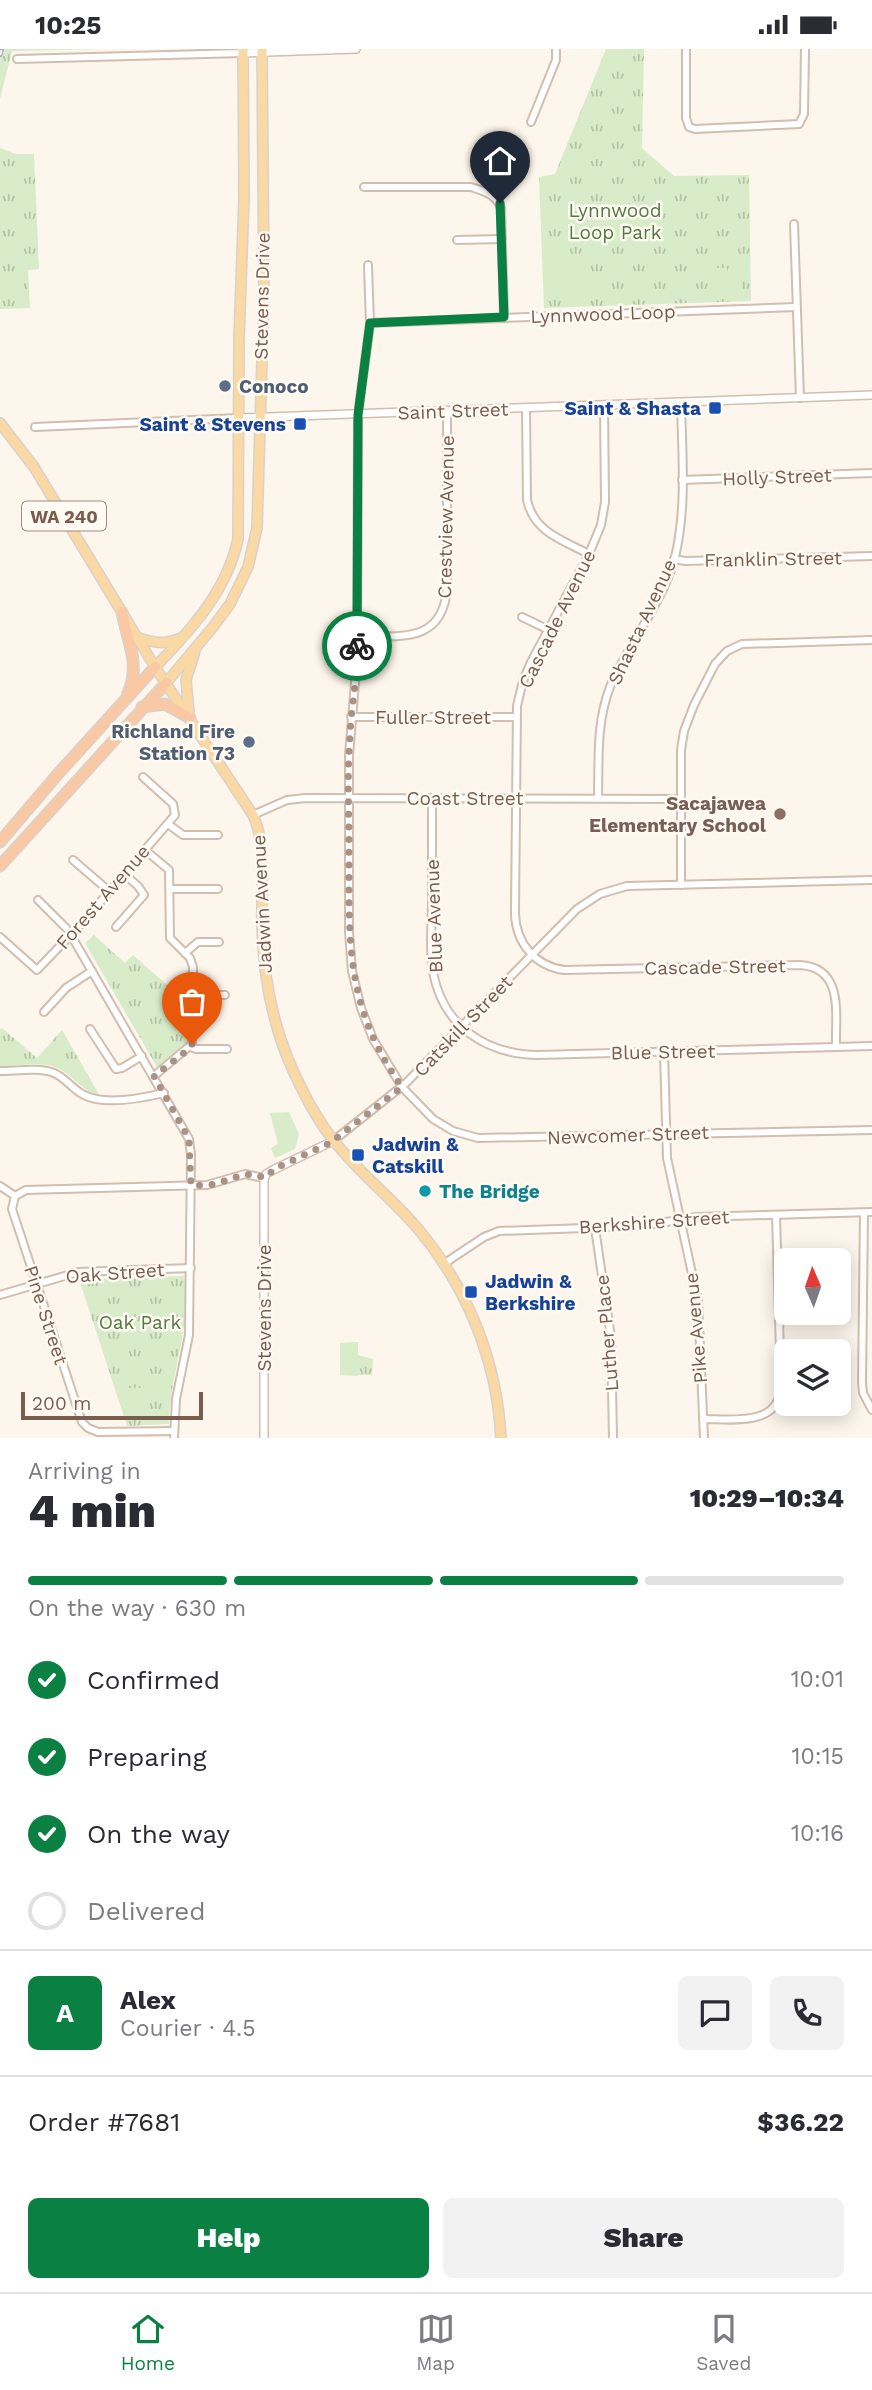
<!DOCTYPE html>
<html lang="en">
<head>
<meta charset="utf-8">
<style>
  body { margin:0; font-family:"Work Sans",sans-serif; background:#f2f2f3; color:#2b2b33; height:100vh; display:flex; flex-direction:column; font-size:26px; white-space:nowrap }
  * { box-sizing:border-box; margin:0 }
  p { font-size:23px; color:#7c7c81 }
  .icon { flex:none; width:38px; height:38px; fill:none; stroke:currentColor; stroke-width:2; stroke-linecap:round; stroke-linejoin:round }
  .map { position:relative; height:1389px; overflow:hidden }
  .sheet { display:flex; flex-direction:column; background:#fff; flex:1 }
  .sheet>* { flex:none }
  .needle { width:46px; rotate:358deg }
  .tools { position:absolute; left:774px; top:1199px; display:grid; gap:14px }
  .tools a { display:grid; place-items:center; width:77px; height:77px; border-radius:10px; background:#fff; box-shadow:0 4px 18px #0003; font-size:35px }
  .scale { position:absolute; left:21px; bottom:18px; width:182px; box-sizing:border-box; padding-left:7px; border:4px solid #7a5c4d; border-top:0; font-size:19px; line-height:24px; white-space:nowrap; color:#7a5c4d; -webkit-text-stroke:5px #fffaf3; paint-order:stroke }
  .pin { position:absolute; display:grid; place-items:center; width:60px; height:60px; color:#fff; margin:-72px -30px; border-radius:50% 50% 50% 0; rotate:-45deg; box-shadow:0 0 7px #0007 }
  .pin .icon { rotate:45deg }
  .courier { position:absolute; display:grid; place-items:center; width:70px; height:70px; margin:-35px; border:5px solid #0b8043; border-radius:50%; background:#fff; color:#222; box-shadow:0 2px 9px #0007 }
  .overview em { font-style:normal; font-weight:800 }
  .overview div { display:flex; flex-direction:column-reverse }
  .overview { display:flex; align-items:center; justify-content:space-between; height:119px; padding:0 28px }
  h1 { font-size:46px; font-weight:800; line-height:52px }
  .bar { display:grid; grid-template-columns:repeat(4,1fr); gap:10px 7px; align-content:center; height:84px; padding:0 28px }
  .bar i { height:9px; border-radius:5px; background:#e1e1e2 }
  .bar .selected { background:#0b8043 }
  .bar p { grid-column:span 4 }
  .line { display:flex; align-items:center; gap:18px; padding:0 28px; border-top:2px solid #e1e1e2 }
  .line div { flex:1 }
  .round { display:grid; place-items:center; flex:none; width:74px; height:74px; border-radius:10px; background:#f2f2f3 }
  ol { padding:0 28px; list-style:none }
  li { display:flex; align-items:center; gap:21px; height:77px }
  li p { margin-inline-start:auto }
  li .icon { padding:7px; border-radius:50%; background:#0b8043; color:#fff; stroke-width:4 }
  li:last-child { color:#7c7c81 }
  li i { width:38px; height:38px; border:4px solid #e1e1e2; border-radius:50% }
  .action { display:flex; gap:14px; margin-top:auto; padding:14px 28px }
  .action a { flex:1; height:80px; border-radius:10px; background:#0b8043; color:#fff; font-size:28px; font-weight:800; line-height:80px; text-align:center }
  .action a+a { background:#f2f2f3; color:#2b2b33 }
  .status { display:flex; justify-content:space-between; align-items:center; height:49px; padding:0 35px; background:#fff; direction:ltr }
  .status svg { height:19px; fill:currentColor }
  .tabs { display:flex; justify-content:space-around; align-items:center; height:98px; border-top:2px solid #e1e1e2; background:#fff; font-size:19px; color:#7c7c81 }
  .tabs a { display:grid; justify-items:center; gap:4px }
  .tabs .selected { color:#0b8043 }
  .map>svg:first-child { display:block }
</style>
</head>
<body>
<div class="status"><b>10:25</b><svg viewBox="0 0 49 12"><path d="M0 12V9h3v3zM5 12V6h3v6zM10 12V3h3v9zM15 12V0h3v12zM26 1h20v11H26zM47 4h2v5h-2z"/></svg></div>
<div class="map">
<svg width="872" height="1389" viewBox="0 0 872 1389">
  <defs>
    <pattern id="grass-tufts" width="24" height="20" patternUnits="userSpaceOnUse" patternTransform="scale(1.75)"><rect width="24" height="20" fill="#d8ecc9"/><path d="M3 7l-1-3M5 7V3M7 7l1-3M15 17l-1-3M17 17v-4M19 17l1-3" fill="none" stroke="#b4c2a5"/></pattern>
  </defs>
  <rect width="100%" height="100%" fill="#fdf6ec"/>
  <g fill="url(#grass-tufts)">
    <path d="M 0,0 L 101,0 L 12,2 L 0,50 Z"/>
    <path d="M 606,0 L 644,0 L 642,99 L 674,127 L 749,126 L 751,252 L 544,259 L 539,128 L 555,125 Z"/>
    <path d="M 0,99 L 16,105 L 34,105 L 39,220 L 28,221 L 30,259 L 0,260 Z"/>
    <path d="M 94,886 L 125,914 L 133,906 L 182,949 L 186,947 L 188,949 L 188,995 L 157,1018 L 85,894 Z"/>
    <path d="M 2,979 L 37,1009 L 62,981 L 100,1047 C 79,1041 75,1027 57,1019 C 42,1012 17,1017 0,1018 L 0,981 Z"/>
    <path d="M 184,1227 C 193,1277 169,1326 169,1375 L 127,1377 L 79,1230 Z"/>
    <path d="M 358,1306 L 373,1310 L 372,1326 L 358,1326 Z"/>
  </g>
  <g fill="#d8ecc9">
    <path d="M 548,211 C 581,211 585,220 591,250 L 550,251 Z"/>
    <path d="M 730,218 L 740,218 L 741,240 L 731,240 Z"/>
    <path d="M 716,219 L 727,219 L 728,240 L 717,241 Z"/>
    <path d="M 289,1063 L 299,1085 L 295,1100 L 275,1109 L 271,1099 L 278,1095 L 270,1064 Z"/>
    <path d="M 358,1293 L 358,1327 L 340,1326 L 340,1294 Z"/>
    <path d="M 161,1338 L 161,1352 L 129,1354 L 129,1339 Z"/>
  </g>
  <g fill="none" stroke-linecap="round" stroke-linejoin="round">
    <g stroke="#d1beb0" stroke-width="10">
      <g id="minor">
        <path d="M 686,0 L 686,69 L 689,78 L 695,80 L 799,75 L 804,65 L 805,0"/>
        <path d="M 17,10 L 243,4"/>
        <path d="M 531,73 L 556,11 L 556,0"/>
        <path d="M 364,138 L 471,138 C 483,142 496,145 501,159 L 504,268"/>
        <path d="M 794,175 L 800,349"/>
        <path d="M 457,191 L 502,190"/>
        <path d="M 368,216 L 370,274 L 358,366 L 357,610 L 349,706 L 349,883 L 352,922 L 361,959 L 373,990 L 402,1038 L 433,1070 L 453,1082 L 478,1089 L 872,1081"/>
        <path d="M 370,274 L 796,258"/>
        <path d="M 604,357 L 605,453 L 601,476 L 589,505 L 531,613 L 523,632 L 517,657 L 515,865 C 516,894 535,917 564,921 L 800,916 C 845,919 835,966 836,998"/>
        <path d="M 526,359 L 527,451 C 534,483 562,491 589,505"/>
        <path d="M 35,378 L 239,369"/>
        <path d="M 682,431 L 872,424"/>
        <path d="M 674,510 L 685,512 L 872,507"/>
        <path d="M 522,568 L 549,581"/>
        <path d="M 357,587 C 400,587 443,595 447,539 L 447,362"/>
        <path d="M 351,668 L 515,668"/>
        <path d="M 432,749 C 432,784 432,818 432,852 C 432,875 429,900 433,923 C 443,977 485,1005 538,1006 L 872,997"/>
        <path d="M 598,749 C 599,711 596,674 610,638 C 628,595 663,554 675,508 C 687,459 682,404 681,354"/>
        <path d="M 253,766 L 287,751 L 306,749 L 681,750"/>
        <path d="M 168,775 L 183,786 L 218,786"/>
        <path d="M 145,801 L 169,821 L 170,889 L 190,909 L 193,918 L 192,995 L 154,1027"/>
        <path d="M 73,811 L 109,842"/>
        <path d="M 681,836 L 681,701 L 684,682 L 694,656 L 715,615 L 727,602 L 742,595 L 872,591"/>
        <path d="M 170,840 L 218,840"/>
        <path d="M 38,851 L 68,881 L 189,1090 L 191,1106 L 189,1286 L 176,1350 L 174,1389"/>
        <path d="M 116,878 L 144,846 L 138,837 L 124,825"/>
        <path d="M 0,888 L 37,921 L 83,873 L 175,766 L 173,755 L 143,728"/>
        <path d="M 185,904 L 198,893 L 219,893"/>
        <path d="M 193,944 L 200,946 L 225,946"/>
        <path d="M 44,963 L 66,939 L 92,922"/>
        <path d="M 90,980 L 116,1020 L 122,1019 L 142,1007"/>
        <path d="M 190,998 L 196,1000 L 227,1000"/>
        <path d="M 664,1003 L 667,1109 L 698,1252 L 704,1389"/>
        <path d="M 0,1022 C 16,1022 39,1018 54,1024 C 66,1029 73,1041 84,1046 C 105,1057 143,1049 164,1044"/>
        <path d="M 333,1092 L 406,1034 L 577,860 L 600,845 L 627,837 L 872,831"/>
        <path d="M 0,1137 L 15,1147"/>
        <path d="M 15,1147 L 12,1160 L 82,1373 L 88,1379 L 98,1383 L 174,1382"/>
        <path d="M 15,1147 L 26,1141 L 207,1136 L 245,1125 L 264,1129"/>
        <path d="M 864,1164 L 862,1333 L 863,1344 L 872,1361"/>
        <path d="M 595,1179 L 611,1288 L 613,1389"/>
        <path d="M 445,1214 L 484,1188 L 499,1182 L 642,1177 L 696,1168 L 872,1163"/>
        <path d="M 0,1246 L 78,1223 L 191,1219"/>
        <path d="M 703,1370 C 731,1370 779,1378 781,1338 L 776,1166"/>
      </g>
    </g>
    <g stroke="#d1beb0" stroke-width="10">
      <g id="tertiary">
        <path d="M 243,4 L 356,0"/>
        <path d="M 239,369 L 872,346"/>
        <path d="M 264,1389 L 264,1131 L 266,1125 L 273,1121 L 333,1092"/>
      </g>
    </g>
    <g stroke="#dad1cd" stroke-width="12">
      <g id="primary">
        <path d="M 0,374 L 34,418 L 155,618 L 253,766 C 267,795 261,843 262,876 C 263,921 271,968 288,1010 C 300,1038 315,1069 335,1093 C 360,1125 393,1150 419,1181 C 468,1240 497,1312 501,1389"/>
        <path d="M 137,588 C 153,594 164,596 181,589"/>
        <path d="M 155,618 C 191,581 227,542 238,490 L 239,290 L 244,149 L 243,0"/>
        <path d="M 166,634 L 213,578 L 230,555 L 248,518 L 257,479 L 264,243 L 262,0"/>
        <path d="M 189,664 L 186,631 L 195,602"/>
      </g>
    </g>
    <g stroke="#dad1cd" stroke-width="13">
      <g id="trunk">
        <path d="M 122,563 C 127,592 141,615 128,644"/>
        <path d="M 142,658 L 165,655 L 190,669"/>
        <path d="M 0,793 L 57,726 L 155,618"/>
        <path d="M 0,817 L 166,634"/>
      </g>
    </g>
    <use href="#minor" stroke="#fff" stroke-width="6"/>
    <use href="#tertiary" stroke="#fff" stroke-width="7"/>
    <use href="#primary" stroke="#fbd9a5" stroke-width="9"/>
    <use href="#trunk" stroke="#f9c8a4" stroke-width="10"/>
    <g stroke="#b9a8c9" stroke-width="4.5">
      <path id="rail" d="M 0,6 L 2,0"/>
    </g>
    <use href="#rail" stroke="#fffaf3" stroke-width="2" stroke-dasharray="5" stroke-linecap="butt"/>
  </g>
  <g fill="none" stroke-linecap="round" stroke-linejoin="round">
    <path stroke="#a89285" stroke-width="7" stroke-dasharray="0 12.6" d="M 192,995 L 185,1003 L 154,1027 L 189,1090 L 191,1136 C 199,1136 207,1137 214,1135 C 232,1131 246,1120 264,1129 L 276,1119 L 330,1094 L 402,1038 C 345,958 349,893 349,799 C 349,762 347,724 350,687 C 351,657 358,627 357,597"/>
    <path stroke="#0b8043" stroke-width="9" d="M 357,597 L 358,366 L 370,274 L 504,268 L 500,154"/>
  </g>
  <g fill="#5c6f8a" stroke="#fffaf3" stroke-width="2.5">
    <circle cx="225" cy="337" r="7"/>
    <circle cx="249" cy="693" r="7"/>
  </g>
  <g fill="#1a4fb4" stroke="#fffaf3" stroke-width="2.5">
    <rect x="708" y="352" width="14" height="14" rx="3.5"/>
    <rect x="293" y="368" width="14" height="14" rx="3.5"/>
    <rect x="351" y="1099" width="14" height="14" rx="3.5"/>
    <rect x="464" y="1236" width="14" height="14" rx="3.5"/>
  </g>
  <circle fill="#8d6e63" stroke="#fffaf3" stroke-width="2.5" cx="780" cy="765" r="7"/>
  <circle fill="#0f9aa8" stroke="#fffaf3" stroke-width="2.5" cx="425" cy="1142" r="7"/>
  <g text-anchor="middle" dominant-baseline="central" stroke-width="5" stroke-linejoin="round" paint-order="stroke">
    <rect fill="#fffaf3" stroke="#a28b7f" stroke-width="2" x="22" y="452.5" width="84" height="29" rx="5"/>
    <g font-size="18" font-weight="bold" fill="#7a5c4d">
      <text x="64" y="467">WA 240</text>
    </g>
    <g font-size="19" fill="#537a41" stroke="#fffaf3">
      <text x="615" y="161">Lynnwood<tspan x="615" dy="22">Loop Park</tspan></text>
      <text x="140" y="1273">Oak Park</text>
    </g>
    <g font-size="19" fill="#7a5c4d" stroke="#fffaf3">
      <text transform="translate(262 247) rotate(-89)">Stevens Drive</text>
      <text transform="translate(603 265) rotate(-2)">Lynnwood Loop</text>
      <text transform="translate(453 362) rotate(-2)">Saint Street</text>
      <text transform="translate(777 428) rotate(-2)">Holly Street</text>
      <text transform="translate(446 468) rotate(-89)">Crestview Avenue</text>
      <text transform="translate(773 510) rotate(-1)">Franklin Street</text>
      <text transform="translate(557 570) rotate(-64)">Cascade Avenue</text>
      <text transform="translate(642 573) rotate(-65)">Shasta Avenue</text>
      <text x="433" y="668">Fuller Street</text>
      <text x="465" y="749">Coast Street</text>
      <text transform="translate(103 848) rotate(-49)">Forest Avenue</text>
      <text transform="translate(262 855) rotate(-93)">Jadwin Avenue</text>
      <text transform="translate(434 867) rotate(-92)">Blue Avenue</text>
      <text transform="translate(715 918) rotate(-1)">Cascade Street</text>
      <text transform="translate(463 977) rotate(-46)">Catskill Street</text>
      <text transform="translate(663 1003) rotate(-1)">Blue Street</text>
      <text transform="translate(628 1086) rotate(-2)">Newcomer Street</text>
      <text transform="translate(654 1173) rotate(-4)">Berkshire Street</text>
      <text transform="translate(115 1224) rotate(-4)">Oak Street</text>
      <text transform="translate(264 1259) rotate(-90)">Stevens Drive</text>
      <text transform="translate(46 1266) rotate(72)">Pine Street</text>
      <text transform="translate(696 1279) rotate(-95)">Pike Avenue</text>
      <text transform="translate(607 1284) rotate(-95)">Luther Place</text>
    </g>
    <g font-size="19" font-weight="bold" fill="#4e5e75" stroke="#fffaf3" text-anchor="start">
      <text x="239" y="337">Conoco</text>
      <text x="235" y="682" text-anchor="end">Richland Fire<tspan x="235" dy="22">Station 73</tspan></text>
    </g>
    <g font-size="19" font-weight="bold" fill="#164399" stroke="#fffaf3" text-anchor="end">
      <text x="701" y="359">Saint &amp; Shasta</text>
      <text x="286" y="375">Saint &amp; Stevens</text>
      <text x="372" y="1095" text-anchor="start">Jadwin &amp;<tspan x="372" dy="22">Catskill</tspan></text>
      <text x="485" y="1232" text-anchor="start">Jadwin &amp;<tspan x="485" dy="22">Berkshire</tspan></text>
    </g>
    <g font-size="19" font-weight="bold" fill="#785e54" stroke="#fffaf3" text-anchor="end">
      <text x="766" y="754">Sacajawea<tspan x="766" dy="22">Elementary School</tspan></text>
    </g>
    <g font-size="19" font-weight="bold" fill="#0d838f" stroke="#fffaf3" text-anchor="start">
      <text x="439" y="1142">The Bridge</text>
    </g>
  </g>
</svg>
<div class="tools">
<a><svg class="needle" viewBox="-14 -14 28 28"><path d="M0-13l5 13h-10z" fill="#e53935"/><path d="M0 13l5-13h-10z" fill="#7c7c81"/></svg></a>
<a><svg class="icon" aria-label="layers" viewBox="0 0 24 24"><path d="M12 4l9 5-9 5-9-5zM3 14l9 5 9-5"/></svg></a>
</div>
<div class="scale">200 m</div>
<div class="pin" style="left:192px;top:995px;background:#ea580c"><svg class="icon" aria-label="bag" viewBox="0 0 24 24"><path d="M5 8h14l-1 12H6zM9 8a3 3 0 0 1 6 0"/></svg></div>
<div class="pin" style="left:500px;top:154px;background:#1f2937"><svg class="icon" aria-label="home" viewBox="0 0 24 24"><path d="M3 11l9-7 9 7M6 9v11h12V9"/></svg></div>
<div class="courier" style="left:357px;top:597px"><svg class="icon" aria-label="bike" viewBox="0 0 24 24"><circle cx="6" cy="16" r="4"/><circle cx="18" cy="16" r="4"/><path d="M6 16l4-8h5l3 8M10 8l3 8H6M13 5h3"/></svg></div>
</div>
<section class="sheet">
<div class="overview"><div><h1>4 min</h1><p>Arriving in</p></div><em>10:29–10:34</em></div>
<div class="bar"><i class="selected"></i><i class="selected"></i><i class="selected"></i><i></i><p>On the way · 630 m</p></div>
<ol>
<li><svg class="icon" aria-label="check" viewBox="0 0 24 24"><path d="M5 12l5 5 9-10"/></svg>Confirmed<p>10:01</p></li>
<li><svg class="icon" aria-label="check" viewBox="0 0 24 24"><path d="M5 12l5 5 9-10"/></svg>Preparing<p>10:15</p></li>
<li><svg class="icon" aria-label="check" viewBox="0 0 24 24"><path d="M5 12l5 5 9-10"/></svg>On the way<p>10:16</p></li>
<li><i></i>Delivered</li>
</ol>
<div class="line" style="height:126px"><b class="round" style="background:#0b8043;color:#fff">A</b><div><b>Alex</b><p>Courier · 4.5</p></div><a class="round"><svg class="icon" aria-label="chat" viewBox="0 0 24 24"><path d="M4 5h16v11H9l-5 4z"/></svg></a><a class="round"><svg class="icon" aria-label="phone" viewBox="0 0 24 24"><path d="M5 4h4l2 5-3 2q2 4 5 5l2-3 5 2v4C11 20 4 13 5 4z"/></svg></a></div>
<div class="line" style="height:91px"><div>Order #7681</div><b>$36.22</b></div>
<div class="action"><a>Help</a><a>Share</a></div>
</section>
<nav class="tabs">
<a class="selected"><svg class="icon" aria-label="home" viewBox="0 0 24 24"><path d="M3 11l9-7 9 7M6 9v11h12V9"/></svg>Home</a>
<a><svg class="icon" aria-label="map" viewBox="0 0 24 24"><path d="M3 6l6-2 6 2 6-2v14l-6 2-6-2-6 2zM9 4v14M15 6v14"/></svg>Map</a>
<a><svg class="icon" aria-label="saved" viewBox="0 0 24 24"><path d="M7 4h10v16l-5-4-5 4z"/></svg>Saved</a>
</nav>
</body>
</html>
